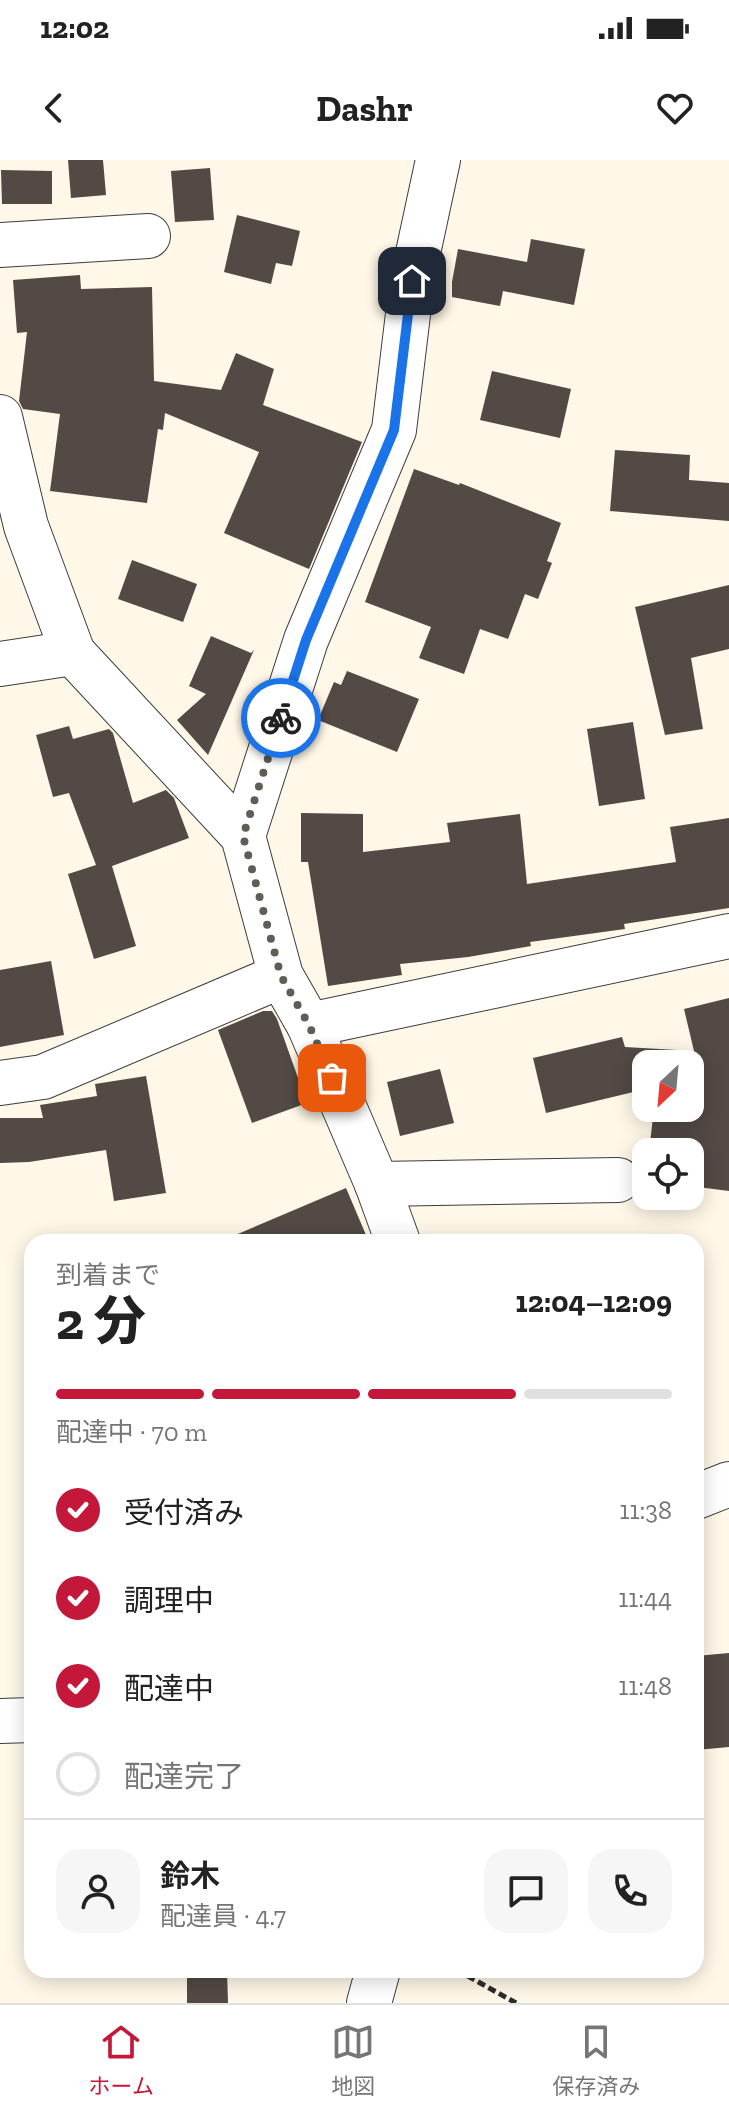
<!DOCTYPE html>
<html lang="ja">
<head>
<meta charset="utf-8">
<style>
  body { margin:0; font-family:"Zilla Slab","Noto Sans JP",serif; background:#f6f6f6; color:#222; height:100vh; display:flex; flex-direction:column; font-size:30px; white-space:nowrap }
  * { box-sizing:border-box; margin:0 }
  p { font-size:26px; color:#767676 }
  .icon { flex:none; width:44px; height:44px; fill:none; stroke:currentColor; stroke-width:2; stroke-linecap:round; stroke-linejoin:round }
  .map { position:relative; flex:1; overflow:hidden }
  .details { position:absolute; left:24px; top:1074px; width:680px; height:744px; display:flex; flex-direction:column; background:#fff; border-radius:24px; box-shadow:0 4px 20px #0003 }
  .details>* { flex:none }
  .needle { width:52px; rotate:206deg }
  .fabs { position:absolute; left:632px; top:890px; display:grid; gap:16px }
  .fabs a { display:grid; place-items:center; width:72px; height:72px; border-radius:16px; background:#fff; box-shadow:0 4px 20px #0003; font-size:40px }
  .pin { position:absolute; display:grid; place-items:center; width:68px; height:68px; color:#fff; margin:-34px; border-radius:16px; box-shadow:0 4px 12px #0006 }
  .courier { position:absolute; display:grid; place-items:center; width:80px; height:80px; margin:-40px; border:6px solid #1a73e8; border-radius:50%; background:#fff; color:#222; box-shadow:0 2px 10px #0007 }
  .headline em { font-style:normal; font-weight:800 }
  .headline div { display:flex; flex-direction:column-reverse }
  .headline { display:flex; align-items:center; justify-content:space-between; height:136px; padding:0 32px }
  h1 { font-size:52px; font-weight:800; line-height:60px }
  .bar { display:grid; grid-template-columns:repeat(4,1fr); gap:12px 8px; align-content:center; height:96px; padding:0 32px }
  .bar i { height:10px; border-radius:6px; background:#e0e0e0 }
  .bar .current { background:#c4183a }
  .bar p { grid-column:span 4 }
  .line { display:flex; align-items:center; gap:20px; padding:0 32px; border-top:2px solid #e0e0e0 }
  .line div { flex:1 }
  .round { display:grid; place-items:center; flex:none; width:84px; height:84px; border-radius:24px; background:#f6f6f6 }
  ol { padding:0 32px; list-style:none }
  li { display:flex; align-items:center; gap:24px; height:88px }
  li p { margin-inline-start:auto }
  li .icon { padding:8px; border-radius:50%; background:#c4183a; color:#fff; stroke-width:4 }
  li:last-child { color:#767676 }
  li i { width:44px; height:44px; border:4px solid #e0e0e0; border-radius:50% }
  .status { display:flex; justify-content:space-between; align-items:center; height:56px; padding:0 40px; background:#fff; direction:ltr }
  .status svg { height:22px; fill:currentColor }
  header { display:flex; justify-content:space-between; align-items:center; height:104px; padding:0 32px; background:#fff; font-size:36px; font-weight:800 }
  .tabs { display:flex; justify-content:space-around; align-items:center; height:112px; border-top:2px solid #e0e0e0; background:#fff; font-size:22px; color:#767676 }
  .tabs a { display:grid; justify-items:center; gap:4px }
  .tabs .current { color:#c4183a }
  .map>svg:first-child { display:block }
</style>
</head>
<body>
<div class="status"><b>12:02</b><svg viewBox="0 0 49 12"><path d="M0 12V9h3v3zM5 12V6h3v6zM10 12V3h3v9zM15 12V0h3v12zM26 1h20v11H26zM47 4h2v5h-2z"/></svg></div>
<header><svg class="icon" aria-label="back" viewBox="0 0 24 24"><path d="M15 5l-7 7 7 7"/></svg>Dashr<svg class="icon" aria-label="heart" viewBox="0 0 24 24"><path d="M12 20l-8-8c-3-5 5-10 8-4 3-6 11-1 8 4z"/></svg></header>
<div class="map">
<svg width="729" height="1843" viewBox="0 0 729 1843">
  <rect width="100%" height="100%" fill="#fff7e7"/>
  <g fill="#534945">
    <path d="M 68,0 L 103,0 L 106,35 L 71,38 Z"/>
    <path d="M 210,8 L 214,60 L 175,62 L 171,11 Z"/>
    <path d="M 1,10 L 52,11 L 52,44 L 2,44 Z"/>
    <path d="M 237,55 L 300,71 L 292,106 L 276,103 L 271,124 L 224,112 Z"/>
    <path d="M 531,79 L 585,89 L 574,145 L 503,131 L 500,146 L 452,137 L 452,122 L 458,89 L 527,102 Z"/>
    <path d="M 80,115 L 81,129 L 152,127 L 154,221 L 221,230 L 236,193 L 274,209 L 263,245 L 362,282 L 309,409 L 224,373 L 259,292 L 165,253 L 163,270 L 158,269 L 147,343 L 50,331 L 60,254 L 23,249 L 19,241 L 27,172 L 17,173 L 13,120 Z"/>
    <path d="M 492,211 L 571,229 L 560,278 L 480,260 Z"/>
    <path d="M 615,290 L 690,295 L 689,320 L 729,323 L 729,361 L 610,351 Z"/>
    <path d="M 414,309 L 459,325 L 460,323 L 561,363 L 547,401 L 552,403 L 538,439 L 525,434 L 508,479 L 480,469 L 464,514 L 419,498 L 431,467 L 365,442 Z"/>
    <path d="M 132,400 L 197,424 L 183,462 L 118,439 Z"/>
    <path d="M 729,425 L 729,489 L 691,498 L 703,569 L 665,575 L 635,447 Z"/>
    <path d="M 211,476 L 251,493 L 254,490 L 208,595 L 177,560 L 206,534 L 189,526 Z"/>
    <path d="M 347,511 L 419,539 L 397,592 L 318,560 L 334,522 L 341,525 Z"/>
    <path d="M 633,562 L 645,639 L 599,646 L 587,569 Z"/>
    <path d="M 69,566 L 73,579 L 109,569 L 113,573 L 133,643 L 166,630 L 174,638 L 189,678 L 112,706 L 136,786 L 94,799 L 68,714 L 96,705 L 69,633 L 53,637 L 36,575 Z"/>
    <path d="M 301,653 L 363,654 L 363,692 L 450,682 L 447,663 L 520,654 L 527,724 L 676,702 L 670,667 L 729,658 L 729,748 L 624,764 L 625,769 L 530,782 L 531,786 L 468,797 L 400,804 L 402,815 L 328,826 L 308,702 L 301,702 Z"/>
    <path d="M 51,801 L 64,875 L 0,887 L 0,810 Z"/>
    <path d="M 729,838 L 729,1031 L 690,1026 L 690,992 L 649,992 L 654,948 L 690,948 L 690,904 L 646,904 L 646,929 L 546,953 L 533,898 L 622,877 L 625,887 L 694,891 L 684,849 Z"/>
    <path d="M 263,851 L 272,851 L 277,859 L 307,943 L 252,963 L 218,870 Z"/>
    <path d="M 440,909 L 454,963 L 400,976 L 387,922 Z"/>
    <path d="M 146,916 L 166,1033 L 114,1041 L 106,990 L 29,1002 L 0,1003 L 0,958 L 43,958 L 40,945 L 97,936 L 95,924 Z"/>
    <path d="M 346,1028 L 369,1082 L 219,1082 Z"/>
    <path d="M 729,1493 L 729,1587 L 696,1590 L 696,1496 Z"/>
    <path d="M 187,1810 L 227,1810 L 228,1843 L 187,1843 Z"/>
  </g>
  <g fill="none" stroke-linecap="round" stroke-linejoin="round">
    <g stroke="#3d3d3d" stroke-width="46">
      <g id="minor">
        <path d="M 0,85 L 148,76"/>
        <path d="M 0,257 L 26,366 L 73,493 L 243,676 L 281,816 L 309,865 L 377,1024 L 398,1082"/>
        <path d="M 0,504 L 73,493"/>
        <path d="M 243,676 L 306,480 L 394,270 L 412,121 L 438,0"/>
        <path d="M 309,865 L 729,776"/>
        <path d="M 0,923 L 43,917 L 281,816"/>
        <path d="M 377,1024 L 618,1020"/>
        <path d="M 696,1337 L 729,1324"/>
        <path d="M 0,1561 L 32,1560"/>
        <path d="M 369,1843 L 378,1810"/>
      </g>
    </g>
    <path stroke="#2c2c2c" stroke-width="5" stroke-dasharray="8 4" stroke-linecap="butt" d="M 457,1810 L 516,1843"/>
    <use href="#minor" stroke="#fff" stroke-width="44"/>
  </g>
  <g fill="none" stroke-linecap="round" stroke-linejoin="round">
    <path stroke="#605d57" stroke-width="8" stroke-dasharray="0 14.4" d="M 281,558 L 243,676 L 281,816 L 309,865 L 332,918"/>
    <path stroke="#1a73e8" stroke-width="10" d="M 281,558 L 306,480 L 394,270 L 412,121"/>
  </g>
</svg>
<div class="fabs">
<a><svg class="needle" viewBox="-14 -14 28 28"><path d="M0-13l5 13h-10z" fill="#e53935"/><path d="M0 13l5-13h-10z" fill="#767676"/></svg></a>
<a><svg class="icon" aria-label="locate" viewBox="0 0 24 24"><circle cx="12" cy="12" r="6"/><path d="M12 2v4M12 18v4M2 12h4M18 12h4"/></svg></a>
</div>
<div class="pin" style="left:332px;top:918px;background:#ea580c"><svg class="icon" aria-label="bag" viewBox="0 0 24 24"><path d="M5 8h14l-1 12H6zM9 8a3 3 0 0 1 6 0"/></svg></div>
<div class="pin" style="left:412px;top:121px;background:#1f2937"><svg class="icon" aria-label="home" viewBox="0 0 24 24"><path d="M3 11l9-7 9 7M6 9v11h12V9"/></svg></div>
<div class="courier" style="left:281px;top:558px"><svg class="icon" aria-label="bike" viewBox="0 0 24 24"><circle cx="6" cy="16" r="4"/><circle cx="18" cy="16" r="4"/><path d="M6 16l4-8h5l3 8M10 8l3 8H6M13 5h3"/></svg></div>
<section class="details">
<div class="headline"><div><h1>2 分</h1><p>到着まで</p></div><em>12:04–12:09</em></div>
<div class="bar"><i class="current"></i><i class="current"></i><i class="current"></i><i></i><p>配達中 · 70 m</p></div>
<ol>
<li><svg class="icon" aria-label="check" viewBox="0 0 24 24"><path d="M5 12l5 5 9-10"/></svg>受付済み<p>11:38</p></li>
<li><svg class="icon" aria-label="check" viewBox="0 0 24 24"><path d="M5 12l5 5 9-10"/></svg>調理中<p>11:44</p></li>
<li><svg class="icon" aria-label="check" viewBox="0 0 24 24"><path d="M5 12l5 5 9-10"/></svg>配達中<p>11:48</p></li>
<li><i></i>配達完了</li>
</ol>
<div class="line" style="height:144px"><a class="round"><svg class="icon" aria-label="person" viewBox="0 0 24 24"><circle cx="12" cy="8" r="4"/><path d="M4 21q1-7 8-7t8 7"/></svg></a><div><b>鈴木</b><p>配達員 · 4.7</p></div><a class="round"><svg class="icon" aria-label="chat" viewBox="0 0 24 24"><path d="M4 5h16v11H9l-5 4z"/></svg></a><a class="round"><svg class="icon" aria-label="phone" viewBox="0 0 24 24"><path d="M5 4h4l2 5-3 2q2 4 5 5l2-3 5 2v4C11 20 4 13 5 4z"/></svg></a></div>
</section>
</div>
<nav class="tabs">
<a class="current"><svg class="icon" aria-label="home" viewBox="0 0 24 24"><path d="M3 11l9-7 9 7M6 9v11h12V9"/></svg>ホーム</a>
<a><svg class="icon" aria-label="map" viewBox="0 0 24 24"><path d="M3 6l6-2 6 2 6-2v14l-6 2-6-2-6 2zM9 4v14M15 6v14"/></svg>地図</a>
<a><svg class="icon" aria-label="saved" viewBox="0 0 24 24"><path d="M7 4h10v16l-5-4-5 4z"/></svg>保存済み</a>
</nav>
</body>
</html>
